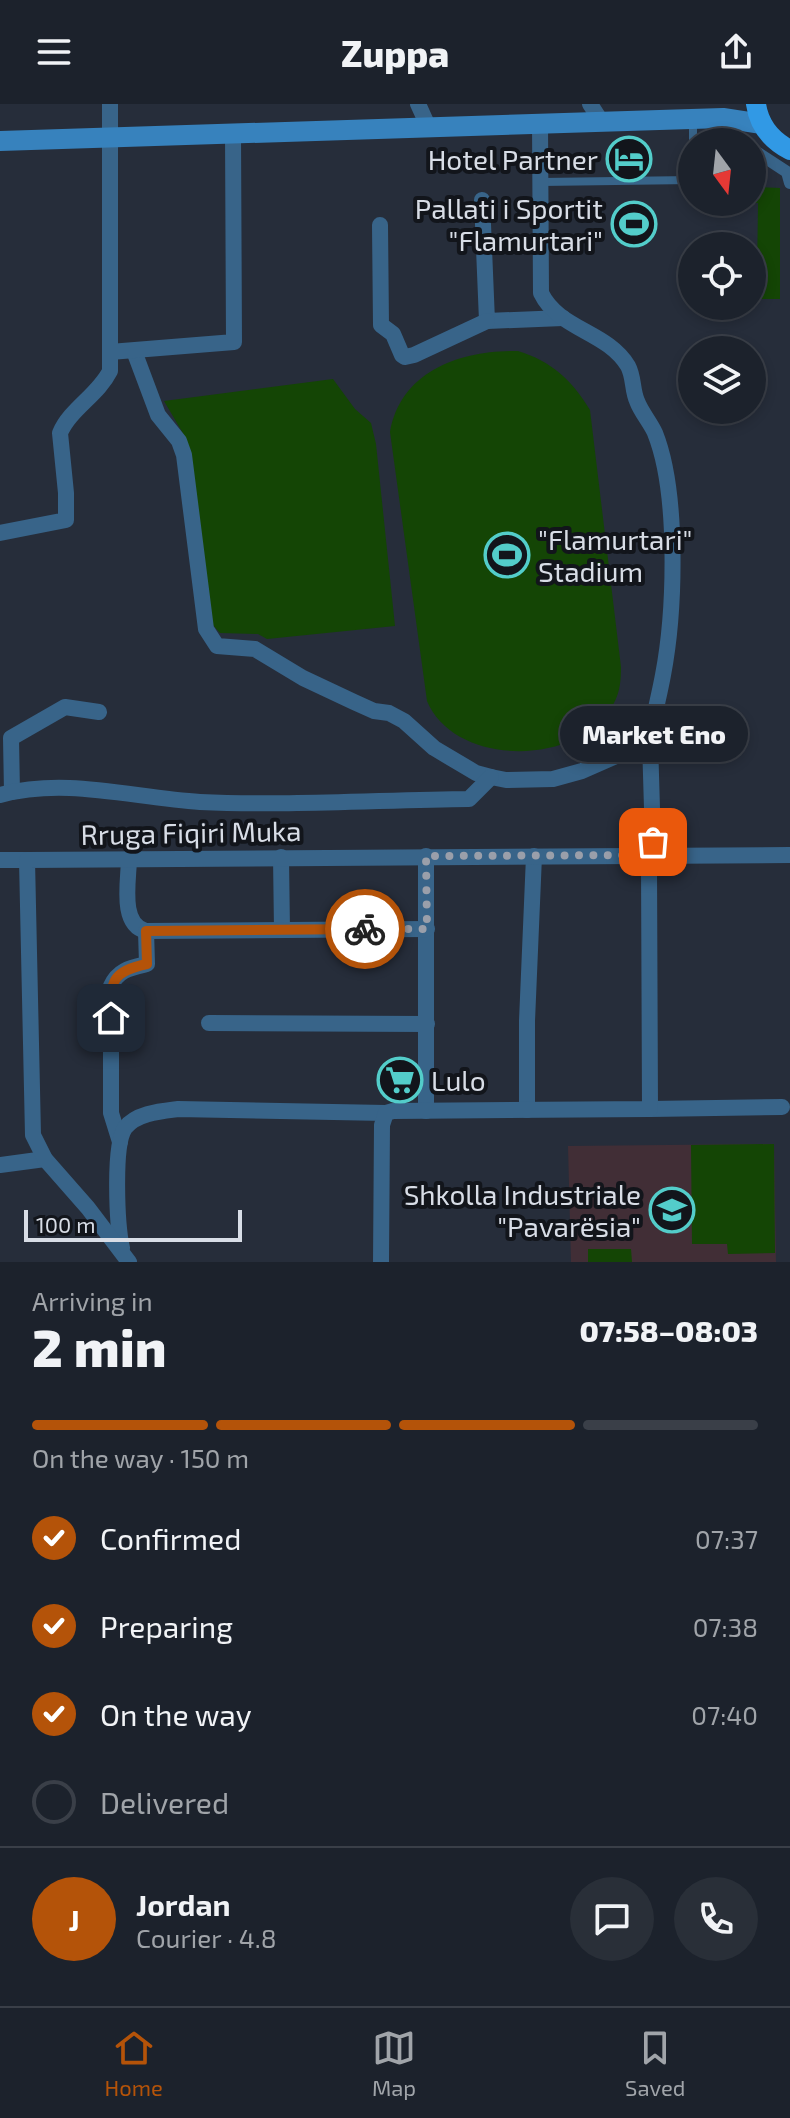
<!DOCTYPE html>
<html lang="en">
<head>
<meta charset="utf-8">
<style>
  body { margin:0; font-family:"Exo 2",sans-serif; background:#292f38; color:#f1f3f6; height:100vh; display:flex; flex-direction:column; font-size:30px; white-space:nowrap }
  * { box-sizing:border-box; margin:0 }
  p { font-size:26px; color:#a0a4a9 }
  .icon { flex:none; width:44px; height:44px; fill:none; stroke:currentColor; stroke-width:2; stroke-linecap:round; stroke-linejoin:round }
  .map { position:relative; height:1158px; overflow:hidden }
  .drawer { display:flex; flex-direction:column; background:#1c222c; flex:1 }
  .drawer>* { flex:none }
  .needle { width:52px; rotate:165deg }
  .controls { position:absolute; left:678px; top:24px; display:grid; gap:16px }
  .controls a { display:grid; place-items:center; width:88px; height:88px; border-radius:50%; background:#1c222c; box-shadow:0 4px 12px #0003,0 0 0 2px #3a3f48; font-size:40px }
  .scale { position:absolute; left:24px; bottom:20px; width:218px; box-sizing:border-box; padding-left:8px; border:4px solid #d8dde6; border-top:0; font-size:22px; line-height:28px; white-space:nowrap; color:#d8dde6; -webkit-text-stroke:6px #12151b; paint-order:stroke }
  .pin { position:absolute; display:grid; place-items:center; width:68px; height:68px; color:#fff; margin:-34px; border-radius:16px; box-shadow:0 4px 12px #0006 }
  .courier { position:absolute; display:grid; place-items:center; width:80px; height:80px; margin:-40px; border:6px solid #b45309; border-radius:50%; background:#fff; color:#222; box-shadow:0 2px 10px #0007 }
  .bubble { position:absolute; height:56px; border-radius:28px; background:#1c222c; box-shadow:0 4px 12px #0003,0 0 0 2px #3a3f48; font-size:26px; font-weight:800; line-height:56px; text-align:center }
  .headline em { font-style:normal; font-weight:800 }
  .headline div { display:flex; flex-direction:column-reverse }
  .headline { display:flex; align-items:center; justify-content:space-between; height:136px; padding:0 32px }
  h1 { font-size:52px; font-weight:800; line-height:60px }
  .bar { display:grid; grid-template-columns:repeat(4,1fr); gap:12px 8px; align-content:center; height:96px; padding:0 32px }
  .bar i { height:10px; border-radius:6px; background:#3a3f48 }
  .bar .current { background:#b45309 }
  .bar p { grid-column:span 4 }
  .line { display:flex; align-items:center; gap:20px; padding:0 32px; border-top:2px solid #3a3f48 }
  .line div { flex:1 }
  .round { display:grid; place-items:center; flex:none; width:84px; height:84px; border-radius:42px; background:#292f38 }
  ol { padding:0 32px; list-style:none }
  li { display:flex; align-items:center; gap:24px; height:88px }
  li p { margin-inline-start:auto }
  li .icon { padding:8px; border-radius:50%; background:#b45309; color:#fff; stroke-width:4 }
  li:last-child { color:#a0a4a9 }
  li i { width:44px; height:44px; border:4px solid #3a3f48; border-radius:50% }
  header { display:flex; justify-content:space-between; align-items:center; height:104px; padding:0 32px; background:#1c222c; font-size:36px; font-weight:800 }
  .tab-bar { display:flex; justify-content:space-around; align-items:center; height:112px; border-top:2px solid #3a3f48; background:#1c222c; font-size:22px; color:#a0a4a9 }
  .tab-bar a { display:grid; justify-items:center; gap:4px }
  .tab-bar .current { color:#b45309 }
  .map>svg:first-child { display:block }
</style>
</head>
<body>
<header><svg class="icon" aria-label="menu" viewBox="0 0 24 24"><path d="M4 6h16M4 12h16M4 18h16"/></svg>Zuppa<svg class="icon" aria-label="share" viewBox="0 0 24 24"><path d="M12 15V3M7 8l5-5 5 5M5 13v7h14v-7"/></svg></header>
<div class="map">
<svg width="790" height="1158" viewBox="0 0 790 1158">
  <rect width="100%" height="100%" fill="#262d3a"/>
  <path fill="#412e36" d="M 774,1040 L 776,1158 L 571,1158 L 568,1042 Z"/>
  <g fill="#144505">
    <path d="M 752,83 L 780,84 L 780,195 L 752,195 L 752,176 L 757,175 L 758,99 L 709,100 L 709,98 L 752,98 Z"/>
    <path d="M 518,247 C 551,257 572,276 590,306 L 621,563 C 621,576 620,588 614,599 C 581,663 455,664 427,597 L 390,328 C 401,266 462,246 518,247 Z"/>
    <path d="M 333,275 L 355,305 L 371,319 L 376,340 L 395,522 L 267,535 L 258,530 L 220,529 L 212,520 L 184,331 L 164,297 Z"/>
    <path d="M 774,1040 L 775,1149 L 728,1150 L 727,1140 L 692,1140 L 691,1041 Z"/>
    <path d="M 588,1145 L 631,1145 L 632,1158 L 588,1158 Z"/>
  </g>
  <g fill="none" stroke-linecap="round" stroke-linejoin="round">
    <g stroke="#386489" stroke-width="8">
      <path d="M 693,16 L 693,38"/>
      <path d="M 541,78 L 692,76"/>
    </g>
    <g stroke="#386489" stroke-width="12">
      <path d="M 723,14 L 724,32 L 737,38"/>
      <path d="M 752,45 L 787,68 L 790,79"/>
    </g>
    <g stroke="#386489" stroke-width="16">
      <path d="M 418,0 L 428,22"/>
      <path d="M 590,0 L 601,17"/>
      <path d="M 482,96 L 487,217 L 563,214"/>
      <path d="M 380,121 L 381,221 L 393,230 L 402,251 L 405,253 L 414,251 L 487,217"/>
      <path d="M 134,247 L 158,311 L 179,337 L 184,351 L 206,525 L 217,542 L 255,545 L 303,574 L 354,598 L 374,607 L 389,609 L 404,617 L 434,644 L 476,669 L 491,673 L 506,676 L 553,675 L 582,667 L 650,637 C 653,614 659,593 663,571 C 675,508 679,389 655,329 C 650,318 641,308 637,297 C 632,286 634,273 628,262 C 607,227 559,226 541,189 L 540,19"/>
      <path d="M 110,248 L 234,238 L 233,29"/>
      <path d="M 0,429 L 66,416 L 66,389 L 60,329 C 70,305 98,291 110,267 L 110,0"/>
      <path d="M 12,688 L 11,634 L 65,603 L 99,608"/>
      <path d="M 0,691 C 67,673 133,694 200,698 C 289,702 379,696 469,695 L 491,673"/>
      <path d="M 281,753 L 282,826"/>
      <path d="M 129,754 C 129,775 119,821 146,827"/>
      <path d="M 0,756 L 27,756"/>
      <path d="M 209,919 L 427,920"/>
      <path d="M 650,1005 L 782,1003"/>
      <path d="M 527,1006 L 527,917 L 534,752"/>
      <path d="M 426,1007 L 426,752"/>
      <path d="M 120,1038 L 111,1009 L 111,882 C 118,866 130,864 147,860 L 146,827 L 427,825"/>
      <path d="M 0,1061 L 45,1055"/>
      <path d="M 122,1144 C 117,1122 113,1041 125,1024 C 136,1009 162,1007 178,1005 L 386,1009"/>
      <path d="M 129,1158 L 88,1104 L 45,1055 L 33,1031 L 27,756 L 790,751"/>
      <path d="M 381,1158 L 382,1021 L 386,1009 L 393,1007 L 650,1005 L 649,762 L 653,738 L 650,637"/>
    </g>
    <path stroke="#3782bd" stroke-width="20" d="M 0,37 L 723,14 L 762,20"/>
    <path stroke="#3199e5" stroke-width="20" d="M 756,0 C 759,22 771,36 790,46"/>
  </g>
  <g fill="none" stroke-linecap="round" stroke-linejoin="round">
    <path stroke="#9a9faa" stroke-width="8" stroke-dasharray="0 14.4" d="M 365,825 L 427,825 L 426,752 L 651,751 L 653,738"/>
    <path stroke="#b45309" stroke-width="10" d="M 111,914 C 111,879 109,868 147,860 L 146,827 L 365,825"/>
  </g>
  <defs>
    <g id="hotel-ring" transform="scale(2.3)"><circle r="9.5" fill="#12151b" stroke="#53cdca" stroke-width="1.5"/><path d="M-6-4.5h1.5V1H6V5H4.5V3h-9V5H-6ZM-4 0a1.8 1.8 0 1 1 3.6 0ZM.5 0V-2.5h3Q6-2.5 6 0Z" fill="#53cdca"/></g>
    <g id="stadium-ring" transform="scale(2.3)"><circle r="9.5" fill="#12151b" stroke="#53cdca" stroke-width="1.5"/><path d="M0-5a6.5 5 0 1 0 0 10a6.5 5 0 1 0 0-10ZM-3.5-1.8h7v3.6h-7Z" fill="#53cdca"/></g>
    <g id="supermarket-ring" transform="scale(2.3)"><circle r="9.5" fill="#12151b" stroke="#53cdca" stroke-width="1.5"/><path d="M-6-5.5h2.5l.6 2H6L4.5 2H-2.5L-4.4-4H-6ZM-1.5 3.2a1.3 1.3 0 1 0 .1 0ZM3 3.2a1.3 1.3 0 1 0 .1 0Z" fill="#53cdca"/></g>
    <g id="school-ring" transform="scale(2.3)"><circle r="9.5" fill="#12151b" stroke="#53cdca" stroke-width="1.5"/><path d="M0-5L7-2L0 1L-7-2ZM-4 1L0 2.5L4 1V4Q0 6-4 4Z" fill="#53cdca"/></g>
  </defs>
  <g fill-rule="evenodd">
    <use href="#hotel-ring" x="629" y="55"/>
    <use href="#stadium-ring" x="634" y="120"/>
    <use href="#stadium-ring" x="507" y="451"/>
    <use href="#supermarket-ring" x="400" y="976"/>
    <use href="#school-ring" x="672" y="1106"/>
  </g>
  <g text-anchor="middle" dominant-baseline="central" stroke-width="8" stroke-linejoin="round" paint-order="stroke">
    <g font-size="28" fill="#d8dde6" stroke="#12151b" text-anchor="end">
      <text x="598" y="55">Hotel Partner</text>
      <text x="603" y="104">Pallati i Sportit<tspan x="603" dy="32">"Flamurtari"</tspan></text>
      <text x="538" y="435" text-anchor="start">"Flamurtari"<tspan x="538" dy="32">Stadium</tspan></text>
      <text x="431" y="976" text-anchor="start">Lulo</text>
      <text x="641" y="1090">Shkolla Industriale<tspan x="641" dy="32">"Pavarësia"</tspan></text>
    </g>
    <g font-size="28" fill="#d8dde6" stroke="#12151b">
      <text transform="translate(191 728) rotate(-1)">Rruga Fiqiri Muka</text>
    </g>
  </g>
</svg>
<div class="controls">
<a><svg class="needle" viewBox="-14 -14 28 28"><path d="M0-13l5 13h-10z" fill="#e53935"/><path d="M0 13l5-13h-10z" fill="#a0a4a9"/></svg></a>
<a><svg class="icon" aria-label="locate" viewBox="0 0 24 24"><circle cx="12" cy="12" r="6"/><path d="M12 2v4M12 18v4M2 12h4M18 12h4"/></svg></a>
<a><svg class="icon" aria-label="layers" viewBox="0 0 24 24"><path d="M12 4l9 5-9 5-9-5zM3 14l9 5 9-5"/></svg></a>
</div>
<div class="scale">100 m</div>
<div class="pin" style="left:653px;top:738px;background:#ea580c"><svg class="icon" aria-label="bag" viewBox="0 0 24 24"><path d="M5 8h14l-1 12H6zM9 8a3 3 0 0 1 6 0"/></svg></div>
<div class="pin" style="left:111px;top:914px;background:#1f2937"><svg class="icon" aria-label="home" viewBox="0 0 24 24"><path d="M3 11l9-7 9 7M6 9v11h12V9"/></svg></div>
<div class="courier" style="left:365px;top:825px"><svg class="icon" aria-label="bike" viewBox="0 0 24 24"><circle cx="6" cy="16" r="4"/><circle cx="18" cy="16" r="4"/><path d="M6 16l4-8h5l3 8M10 8l3 8H6M13 5h3"/></svg></div>
<div class="bubble" style="left:560px;top:602px;width:188px">Market Eno</div>
</div>
<section class="drawer">
<div class="headline"><div><h1>2 min</h1><p>Arriving in</p></div><em>07:58–08:03</em></div>
<div class="bar"><i class="current"></i><i class="current"></i><i class="current"></i><i></i><p>On the way · 150 m</p></div>
<ol>
<li><svg class="icon" aria-label="check" viewBox="0 0 24 24"><path d="M5 12l5 5 9-10"/></svg>Confirmed<p>07:37</p></li>
<li><svg class="icon" aria-label="check" viewBox="0 0 24 24"><path d="M5 12l5 5 9-10"/></svg>Preparing<p>07:38</p></li>
<li><svg class="icon" aria-label="check" viewBox="0 0 24 24"><path d="M5 12l5 5 9-10"/></svg>On the way<p>07:40</p></li>
<li><i></i>Delivered</li>
</ol>
<div class="line" style="height:144px"><b class="round" style="background:#b45309;color:#fff">J</b><div><b>Jordan</b><p>Courier · 4.8</p></div><a class="round"><svg class="icon" aria-label="chat" viewBox="0 0 24 24"><path d="M4 5h16v11H9l-5 4z"/></svg></a><a class="round"><svg class="icon" aria-label="phone" viewBox="0 0 24 24"><path d="M5 4h4l2 5-3 2q2 4 5 5l2-3 5 2v4C11 20 4 13 5 4z"/></svg></a></div>
</section>
<nav class="tab-bar">
<a class="current"><svg class="icon" aria-label="home" viewBox="0 0 24 24"><path d="M3 11l9-7 9 7M6 9v11h12V9"/></svg>Home</a>
<a><svg class="icon" aria-label="map" viewBox="0 0 24 24"><path d="M3 6l6-2 6 2 6-2v14l-6 2-6-2-6 2zM9 4v14M15 6v14"/></svg>Map</a>
<a><svg class="icon" aria-label="saved" viewBox="0 0 24 24"><path d="M7 4h10v16l-5-4-5 4z"/></svg>Saved</a>
</nav>
</body>
</html>
